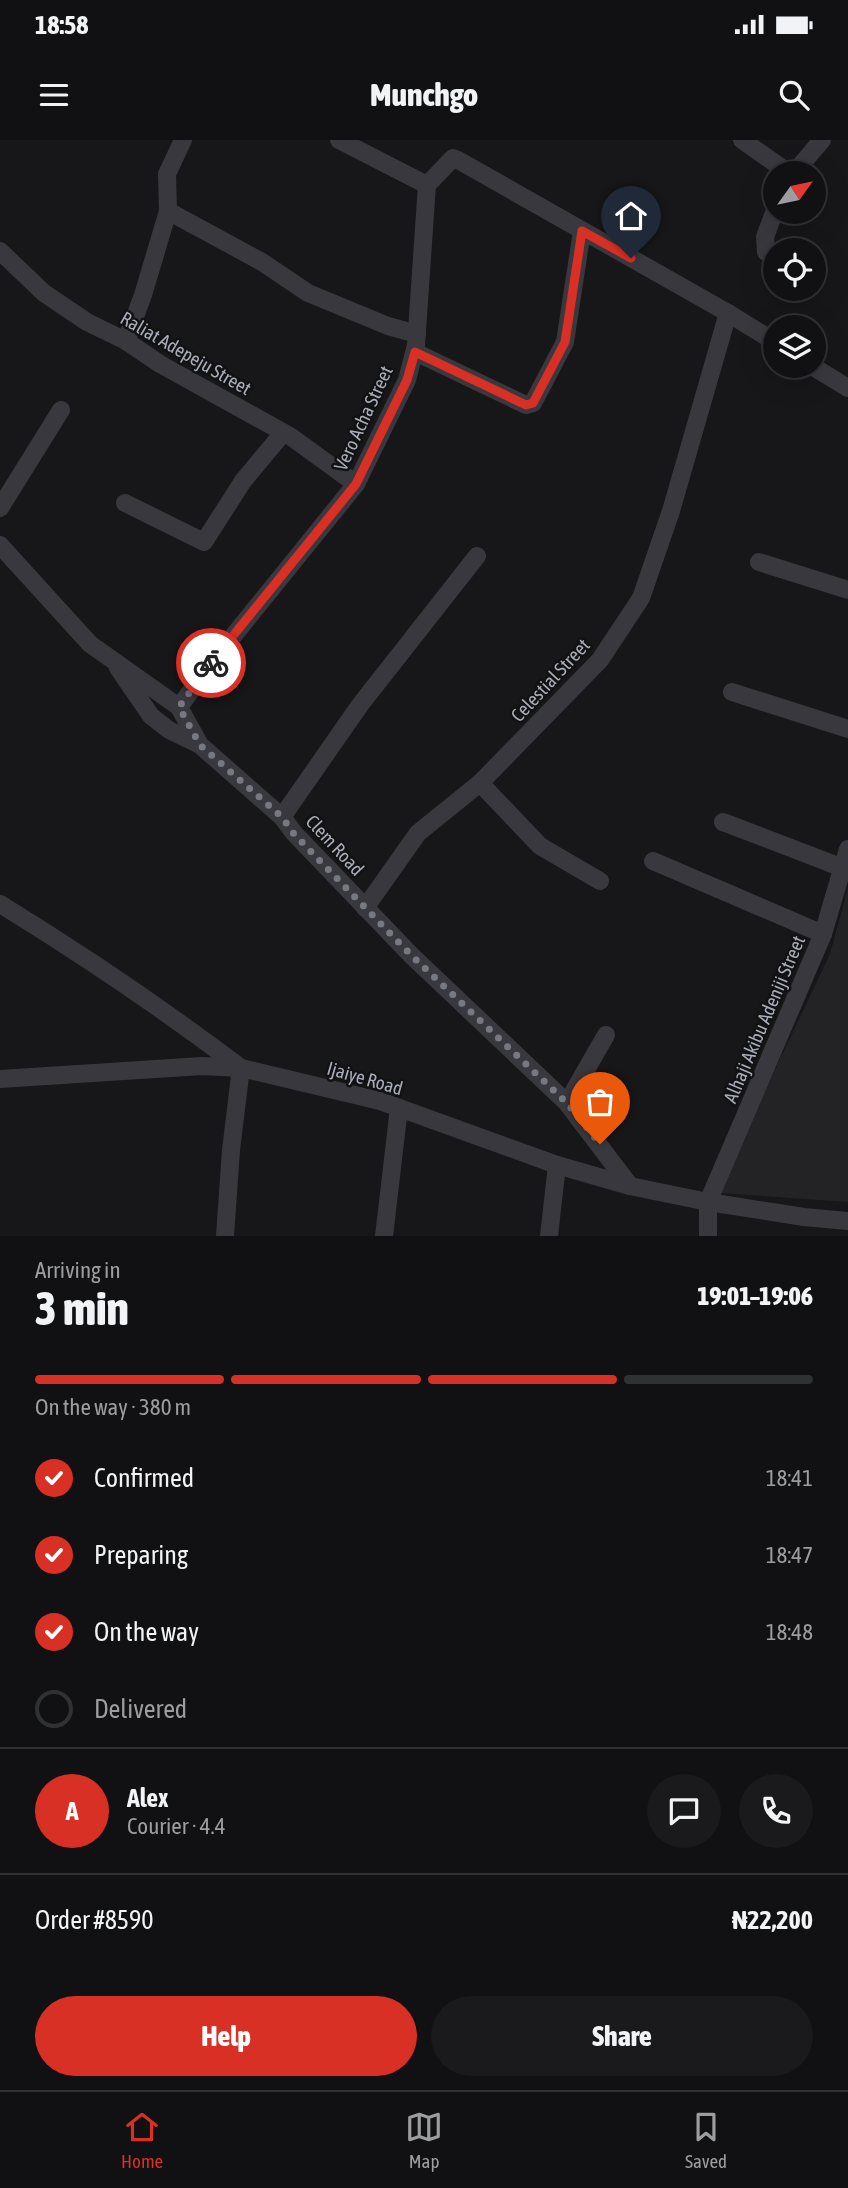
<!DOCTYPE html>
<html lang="en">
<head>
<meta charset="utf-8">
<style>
  body { margin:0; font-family:"Asap Condensed",sans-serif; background:#1a1a1c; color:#f1f3f6; height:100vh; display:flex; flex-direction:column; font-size:26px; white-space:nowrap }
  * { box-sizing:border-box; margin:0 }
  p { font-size:23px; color:#9c9da0 }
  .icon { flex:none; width:38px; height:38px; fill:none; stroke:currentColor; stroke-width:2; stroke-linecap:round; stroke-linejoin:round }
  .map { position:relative; height:1096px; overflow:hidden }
  .drawer { display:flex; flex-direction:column; background:#111113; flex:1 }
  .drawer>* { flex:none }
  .needle { width:46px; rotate:57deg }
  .fabs { position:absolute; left:763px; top:21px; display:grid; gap:14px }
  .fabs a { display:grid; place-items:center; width:63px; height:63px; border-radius:50%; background:#111113; box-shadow:0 7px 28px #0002,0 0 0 2px #303133; font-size:35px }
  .pin { position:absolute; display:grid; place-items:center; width:60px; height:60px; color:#fff; margin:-72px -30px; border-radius:50% 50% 50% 0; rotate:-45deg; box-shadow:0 0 7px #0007 }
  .pin .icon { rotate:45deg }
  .courier { position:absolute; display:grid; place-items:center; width:70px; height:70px; margin:-35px; border:5px solid #d93025; border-radius:50%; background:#fff; color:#222; box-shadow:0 2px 9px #0007 }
  .summary em { font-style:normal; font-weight:800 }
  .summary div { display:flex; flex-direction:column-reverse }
  .summary { display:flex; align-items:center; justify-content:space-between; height:119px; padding:0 35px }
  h1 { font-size:46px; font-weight:800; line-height:52px }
  .bar { display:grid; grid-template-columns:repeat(4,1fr); gap:10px 7px; align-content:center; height:84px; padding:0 35px }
  .bar i { height:9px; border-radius:5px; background:#303133 }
  .bar .active { background:#d93025 }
  .bar p { grid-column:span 4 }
  .line { display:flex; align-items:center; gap:18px; padding:0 35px; border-top:2px solid #303133 }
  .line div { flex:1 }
  .round { display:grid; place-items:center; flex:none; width:74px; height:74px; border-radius:37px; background:#1a1a1c }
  ol { padding:0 35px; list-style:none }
  li { display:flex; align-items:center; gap:21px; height:77px }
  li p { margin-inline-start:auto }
  li .icon { padding:7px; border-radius:50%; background:#d93025; color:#fff; stroke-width:4 }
  li:last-child { color:#9c9da0 }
  li i { width:38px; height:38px; border:4px solid #303133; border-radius:50% }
  .primary-button { display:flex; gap:14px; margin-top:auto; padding:14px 35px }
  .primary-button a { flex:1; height:80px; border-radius:42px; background:#d93025; color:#fff; font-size:28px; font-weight:800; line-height:80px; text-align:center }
  .primary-button a+a { background:#1a1a1c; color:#f1f3f6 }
  .status { display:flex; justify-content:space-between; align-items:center; height:49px; padding:0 35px; background:#111113; direction:ltr }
  .status svg { height:19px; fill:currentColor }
  header { display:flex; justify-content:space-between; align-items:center; height:91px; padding:0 35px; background:#111113; font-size:32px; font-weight:800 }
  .dock { display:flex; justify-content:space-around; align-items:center; height:98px; border-top:2px solid #303133; background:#111113; font-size:19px; color:#9c9da0 }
  .dock a { display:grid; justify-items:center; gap:4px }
  .dock .active { color:#d93025 }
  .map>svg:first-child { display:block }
</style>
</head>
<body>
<div class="status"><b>18:58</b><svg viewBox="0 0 49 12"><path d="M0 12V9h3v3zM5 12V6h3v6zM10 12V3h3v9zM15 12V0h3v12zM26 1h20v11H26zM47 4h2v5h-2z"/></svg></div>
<header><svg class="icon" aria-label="menu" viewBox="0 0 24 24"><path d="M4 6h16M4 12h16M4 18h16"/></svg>Munchgo<svg class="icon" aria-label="search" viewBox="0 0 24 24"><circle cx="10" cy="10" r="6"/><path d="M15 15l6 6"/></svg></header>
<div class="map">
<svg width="848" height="1096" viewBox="0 0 848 1096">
  <rect width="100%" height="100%" fill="#171719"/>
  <path fill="#232326" d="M 848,748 L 848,1062 L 720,1053 L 733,1018 L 830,814 Z"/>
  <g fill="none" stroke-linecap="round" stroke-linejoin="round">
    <g stroke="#38383e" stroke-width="18">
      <path d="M 742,0 L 789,33"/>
      <path d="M 794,33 L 822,0"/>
      <path d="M 427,45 L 453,18 L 458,20 L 728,173 L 775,202"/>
      <path d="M 168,71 L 262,122 L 308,153 L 388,186 L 417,194"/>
      <path d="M 0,111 L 44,153 L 87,182 L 126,201 L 160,224 L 290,296 L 356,344"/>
      <path d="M 766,112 L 765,97 L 775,70"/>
      <path d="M 126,201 L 143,155 L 168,71 L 167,34 L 183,0"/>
      <path d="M 415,212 L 526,265 L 533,263 L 565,202 L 582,91"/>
      <path d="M 812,226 L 848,248"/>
      <path d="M 125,363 L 204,402 L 243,341 L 283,293"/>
      <path d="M 0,368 L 61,270"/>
      <path d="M 0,405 L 90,504 L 179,567 L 200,605 L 282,677 L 294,693 L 411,815 L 567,963 L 630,1046"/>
      <path d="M 759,422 L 848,450"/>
      <path d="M 118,528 L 151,576 L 169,590 L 200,605"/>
      <path d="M 732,552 L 848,589"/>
      <path d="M 179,567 L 213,521 L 356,344 L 407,240 L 416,205 L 427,45 L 339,0"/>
      <path d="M 480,643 L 540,706 L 600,741"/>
      <path d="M 282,677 L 360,565 L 477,416"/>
      <path d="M 723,682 L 843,728"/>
      <path d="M 653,721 L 823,794"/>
      <path d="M 0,764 C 83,815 163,869 241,928 L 231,1010 L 225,1096"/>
      <path d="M 365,768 L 418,693 L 480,643 L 600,520 L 641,458 L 671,371 L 728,173"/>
      <path d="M 0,939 L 202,926 L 241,928 L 380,961 L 557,1025 L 630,1046 L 708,1062 L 804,1077 L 848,1081"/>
      <path d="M 567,963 L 606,895"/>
      <path d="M 384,1096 L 399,968"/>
      <path d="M 549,1096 L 557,1025"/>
      <path d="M 708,1096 L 708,1062 L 823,794 L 848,709"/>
    </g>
  </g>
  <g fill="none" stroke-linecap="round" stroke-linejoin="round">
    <path stroke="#767882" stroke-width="7" stroke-dasharray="0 12.6" d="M 211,523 L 179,567 L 200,605 L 282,677 L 294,694 L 411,815 L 567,963 L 600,1004"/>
    <path stroke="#d93025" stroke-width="9" d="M 211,523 L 356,344 L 407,240 L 415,212 L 526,265 L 533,263 L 565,202 L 582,91 L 631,118"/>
  </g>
  <g text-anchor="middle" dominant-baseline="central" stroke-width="5" stroke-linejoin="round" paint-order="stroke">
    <g font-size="19" fill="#a9adba" stroke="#121214">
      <text transform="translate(186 213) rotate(30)">Raliat Adepeju Street</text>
      <text transform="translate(363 278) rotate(-65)">Vero Acha Street</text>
      <text transform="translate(550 540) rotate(-47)">Celestial Street</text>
      <text transform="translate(335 705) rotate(47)">Clem Road</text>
      <text transform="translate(764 879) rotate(-67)">Alhaji Akibu Adeniji Street</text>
      <text transform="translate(365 938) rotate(16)">Ijaiye Road</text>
    </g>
  </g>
</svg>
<div class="fabs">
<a><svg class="needle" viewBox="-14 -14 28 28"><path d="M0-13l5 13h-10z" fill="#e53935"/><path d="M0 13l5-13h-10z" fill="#9c9da0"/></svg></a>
<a><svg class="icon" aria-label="locate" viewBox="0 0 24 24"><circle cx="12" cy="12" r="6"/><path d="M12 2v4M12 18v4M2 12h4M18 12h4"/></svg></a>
<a><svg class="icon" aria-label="layers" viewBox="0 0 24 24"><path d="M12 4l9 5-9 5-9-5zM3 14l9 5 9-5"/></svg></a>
</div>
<div class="pin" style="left:600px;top:1004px;background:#ea580c"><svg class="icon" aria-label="bag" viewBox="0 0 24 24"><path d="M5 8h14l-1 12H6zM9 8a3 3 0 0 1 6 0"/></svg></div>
<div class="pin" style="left:631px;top:118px;background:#1f2937"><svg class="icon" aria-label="home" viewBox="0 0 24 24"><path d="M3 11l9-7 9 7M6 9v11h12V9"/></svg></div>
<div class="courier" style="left:211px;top:523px"><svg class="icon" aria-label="bike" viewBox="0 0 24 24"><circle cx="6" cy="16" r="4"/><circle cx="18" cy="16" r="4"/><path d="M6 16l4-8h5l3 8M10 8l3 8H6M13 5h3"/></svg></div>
</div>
<section class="drawer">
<div class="summary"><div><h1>3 min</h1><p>Arriving in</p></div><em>19:01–19:06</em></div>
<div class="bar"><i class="active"></i><i class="active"></i><i class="active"></i><i></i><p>On the way · 380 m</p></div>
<ol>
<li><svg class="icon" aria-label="check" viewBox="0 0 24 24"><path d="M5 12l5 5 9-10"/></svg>Confirmed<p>18:41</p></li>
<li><svg class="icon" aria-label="check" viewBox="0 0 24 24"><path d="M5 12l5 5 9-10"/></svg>Preparing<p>18:47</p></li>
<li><svg class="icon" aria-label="check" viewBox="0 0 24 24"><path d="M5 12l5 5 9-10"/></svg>On the way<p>18:48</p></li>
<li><i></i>Delivered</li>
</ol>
<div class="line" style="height:126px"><b class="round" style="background:#d93025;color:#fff">A</b><div><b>Alex</b><p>Courier · 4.4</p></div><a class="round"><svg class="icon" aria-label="chat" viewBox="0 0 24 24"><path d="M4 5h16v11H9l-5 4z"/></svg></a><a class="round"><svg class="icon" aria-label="phone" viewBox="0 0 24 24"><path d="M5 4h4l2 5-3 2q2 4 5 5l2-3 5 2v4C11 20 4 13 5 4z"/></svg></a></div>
<div class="line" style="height:91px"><div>Order #8590</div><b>₦22,200</b></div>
<div class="primary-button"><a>Help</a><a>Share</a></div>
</section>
<nav class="dock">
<a class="active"><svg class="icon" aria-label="home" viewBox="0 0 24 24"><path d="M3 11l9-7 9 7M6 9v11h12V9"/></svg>Home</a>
<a><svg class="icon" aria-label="map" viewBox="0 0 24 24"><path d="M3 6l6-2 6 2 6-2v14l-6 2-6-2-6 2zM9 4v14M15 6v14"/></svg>Map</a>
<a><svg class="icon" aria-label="saved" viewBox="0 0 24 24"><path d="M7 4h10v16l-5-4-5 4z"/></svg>Saved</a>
</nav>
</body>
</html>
